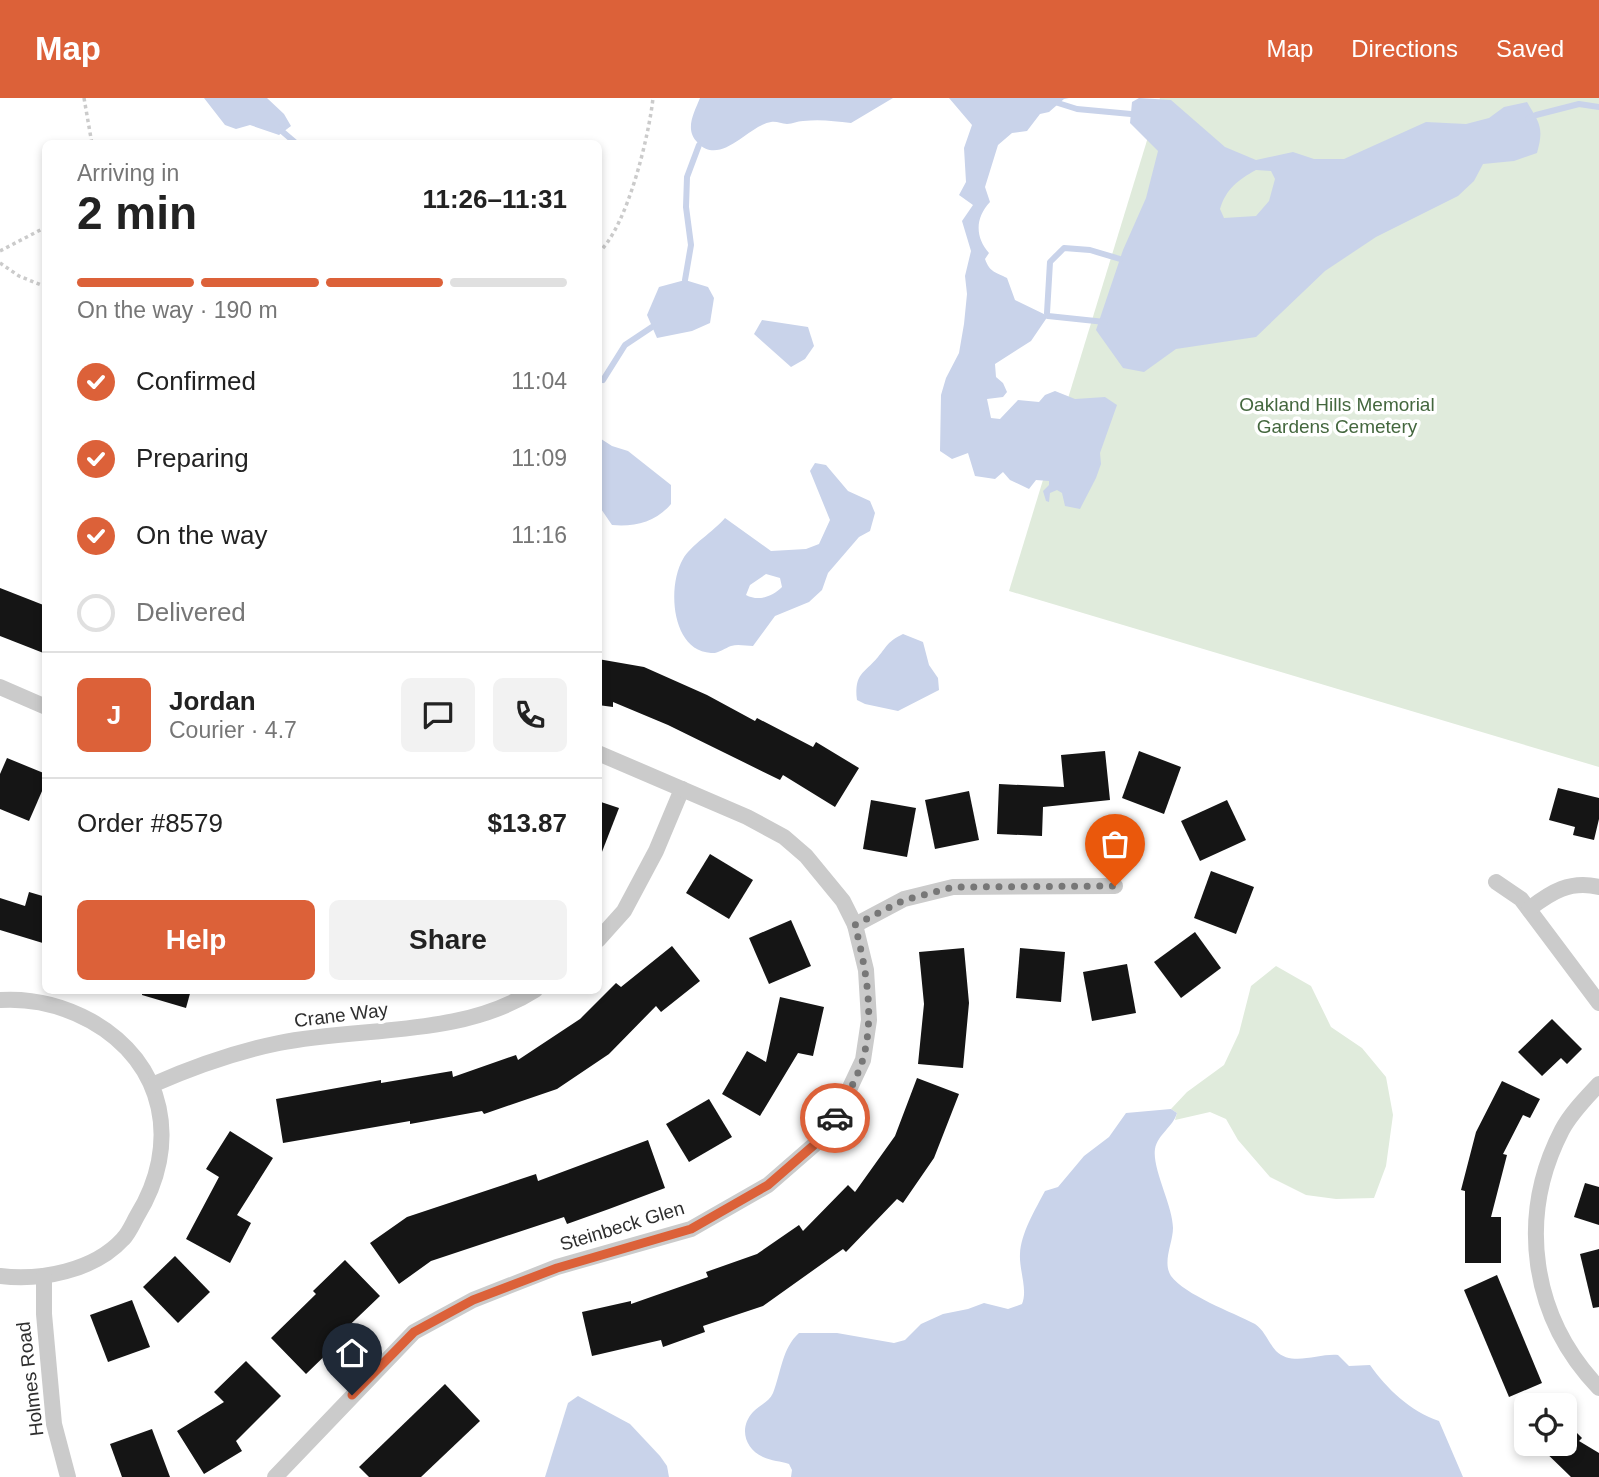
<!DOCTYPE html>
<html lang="en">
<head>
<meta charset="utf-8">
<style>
  body { margin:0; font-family:Arial,sans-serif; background:#f2f2f2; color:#222; height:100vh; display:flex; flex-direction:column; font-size:26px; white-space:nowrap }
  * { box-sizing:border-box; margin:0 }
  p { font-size:23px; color:#767676 }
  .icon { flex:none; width:38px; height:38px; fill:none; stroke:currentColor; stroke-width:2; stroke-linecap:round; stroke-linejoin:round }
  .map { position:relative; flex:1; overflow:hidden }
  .drawer { position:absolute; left:42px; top:42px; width:560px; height:854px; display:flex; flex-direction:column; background:#fff; border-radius:10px; box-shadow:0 4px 10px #0003 }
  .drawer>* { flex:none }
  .controls { position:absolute; left:1514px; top:1295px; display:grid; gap:14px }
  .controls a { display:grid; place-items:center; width:63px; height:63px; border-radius:10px; background:#fff; box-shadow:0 4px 10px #0003; font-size:35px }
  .pin { position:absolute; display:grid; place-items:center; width:60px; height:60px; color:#fff; margin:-72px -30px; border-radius:50% 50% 50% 0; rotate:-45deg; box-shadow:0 0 7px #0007 }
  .pin .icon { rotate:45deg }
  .courier { position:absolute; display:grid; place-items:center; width:70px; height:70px; margin:-35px; border:5px solid #dc6139; border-radius:50%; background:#fff; color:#222; box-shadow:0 2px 9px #0007 }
  .summary em { font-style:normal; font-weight:700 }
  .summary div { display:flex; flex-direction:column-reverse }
  .summary { display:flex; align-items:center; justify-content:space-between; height:119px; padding:0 35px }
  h1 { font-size:46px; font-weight:700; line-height:52px }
  .bar { display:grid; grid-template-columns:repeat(4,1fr); gap:10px 7px; align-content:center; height:84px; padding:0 35px }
  .bar i { height:9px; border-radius:5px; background:#e0e0e0 }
  .bar .on { background:#dc6139 }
  .bar p { grid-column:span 4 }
  .line { display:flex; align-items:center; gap:18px; padding:0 35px; border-top:2px solid #e0e0e0 }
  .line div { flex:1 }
  .round { display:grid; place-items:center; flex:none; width:74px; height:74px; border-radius:10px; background:#f2f2f2 }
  ol { padding:0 35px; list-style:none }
  li { display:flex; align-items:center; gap:21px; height:77px }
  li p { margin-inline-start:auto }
  li .icon { padding:7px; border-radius:50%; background:#dc6139; color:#fff; stroke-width:4 }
  li:last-child { color:#767676 }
  li i { width:38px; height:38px; border:4px solid #e0e0e0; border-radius:50% }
  .cta { display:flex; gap:14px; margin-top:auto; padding:14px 35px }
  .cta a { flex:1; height:80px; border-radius:10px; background:#dc6139; color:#fff; font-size:28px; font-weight:700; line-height:80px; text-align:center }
  .cta a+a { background:#f2f2f2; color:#222 }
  header { display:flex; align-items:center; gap:42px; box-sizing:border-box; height:98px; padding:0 35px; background:#dc6139; color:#fff }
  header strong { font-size:33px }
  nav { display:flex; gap:38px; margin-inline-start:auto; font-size:24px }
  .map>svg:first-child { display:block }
</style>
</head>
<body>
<header>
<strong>Map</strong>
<nav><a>Map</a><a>Directions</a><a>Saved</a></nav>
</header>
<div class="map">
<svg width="1599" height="1379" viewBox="0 0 1599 1379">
  <rect width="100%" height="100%" fill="#fff"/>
  <g fill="#e0ebdc">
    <path d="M 1160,0 L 1599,0 L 1599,669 L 1009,493 Z"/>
    <path d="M 1276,868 L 1311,888 L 1331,929 L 1362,950 L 1386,979 L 1393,1017 L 1386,1068 L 1374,1100 L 1336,1101 L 1306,1097 L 1270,1079 L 1238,1042 L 1226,1021 L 1210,1014 L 1175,1022 L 1177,1015 L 1171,1011 L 1187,994 L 1224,967 L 1239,935 L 1251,888 Z"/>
  </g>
  <g fill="#c9d3ea" fill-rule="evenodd">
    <path d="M 204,0 L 267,0 L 284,16 L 291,28 L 279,37 L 250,27 L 236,31 L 225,27 Z"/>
    <path d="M 700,0 L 893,0 L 851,25 C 834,23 820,21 803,23 C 797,23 793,26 787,26 C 781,26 777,23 771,24 C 749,27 721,69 698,45 C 684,32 694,15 700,0 Z"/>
    <path d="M 949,0 L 1069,0 L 1064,1 L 1049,14 L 1040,16 L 1027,33 L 1012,35 L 998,47 L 985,89 L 990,104 C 975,120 975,139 989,155 L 985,161 C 990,175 996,174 1007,180 L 1015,202 L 1048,218 L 1031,243 L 995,266 L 996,279 L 1003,285 L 1007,294 L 1003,299 L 987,301 L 991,320 L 1000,321 L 1018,302 L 1039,304 L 1045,297 L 1055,293 L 1075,301 L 1105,299 L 1117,307 L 1100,355 L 1101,366 L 1096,380 L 1080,411 L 1065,408 L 1062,395 L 1057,392 L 1050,395 L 1049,404 L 1046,403 L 1043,393 L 1049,387 L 1049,383 L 1036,382 L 1029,391 L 1010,382 L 1003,374 L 995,381 L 975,378 L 968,355 L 952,361 L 940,353 L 941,297 L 946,280 L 959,255 L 964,226 L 967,196 L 965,178 L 971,153 L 962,123 L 973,107 L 959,97 L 966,84 L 964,50 L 972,27 Z"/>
    <path d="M 1139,0 L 1171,2 L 1225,49 L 1256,62 L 1293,54 L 1314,61 L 1344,61 L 1426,24 L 1466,26 L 1489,20 L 1504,9 L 1527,4 C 1540,26 1544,30 1537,55 L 1514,63 L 1483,66 L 1474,83 L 1458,98 L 1376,139 L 1325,173 L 1256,239 L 1176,251 L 1144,274 L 1123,270 L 1096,232 L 1123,152 L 1146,100 L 1158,53 L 1130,25 L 1132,4 ZM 1256,72 L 1271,73 L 1275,81 L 1269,103 L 1256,118 L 1224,120 L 1220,111 C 1226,91 1238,82 1256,72 Z"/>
    <path d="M 685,182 L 708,189 L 714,200 L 710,225 L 692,233 L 657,240 L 647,217 L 659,189 Z"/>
    <path d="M 762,222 L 808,229 L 814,248 L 805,261 L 791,269 L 754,236 Z"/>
    <path d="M 598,339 L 612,348 L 628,353 L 671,387 L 671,406 C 656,424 635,429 612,427 L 599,408 Z"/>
    <path d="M 815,365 L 826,367 L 848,393 L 870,403 L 875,415 L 870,433 L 859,439 L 828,475 L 822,492 L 809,504 L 775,518 L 753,548 C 746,548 738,546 731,548 C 725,550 718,556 711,555 C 671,553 667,488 683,461 C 690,448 714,433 725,420 L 771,453 L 806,451 L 819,446 L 830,422 L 810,373 ZM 766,476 L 780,480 L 782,489 C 773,498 759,504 746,497 L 750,487 Z"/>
    <path d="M 903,536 L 923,544 L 929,567 L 938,580 L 939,592 L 898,613 L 865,606 L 857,602 C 854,575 864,576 878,559 C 888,547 887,544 903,536 Z"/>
    <path d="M 1171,1011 L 1177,1015 C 1173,1029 1158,1036 1155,1051 C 1152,1071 1173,1108 1173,1130 C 1173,1145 1162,1164 1171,1178 C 1185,1197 1232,1214 1255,1226 C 1265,1233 1268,1244 1276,1253 C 1292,1269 1319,1255 1338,1257 L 1349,1268 L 1370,1267 C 1387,1291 1410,1313 1439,1323 L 1463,1379 L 791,1379 L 792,1372 L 789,1366 C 781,1363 771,1363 763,1359 C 744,1350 739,1329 753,1314 C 760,1307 769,1304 773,1295 C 781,1275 782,1250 799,1235 L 837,1235 L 894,1245 L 905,1242 L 921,1226 L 943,1216 L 968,1211 L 984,1205 L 1008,1211 L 1022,1206 C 1028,1192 1019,1172 1020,1156 C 1021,1135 1035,1112 1045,1093 L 1058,1089 L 1084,1058 L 1109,1039 L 1126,1015 Z"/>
    <path d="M 578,1298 L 630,1326 L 660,1358 L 667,1368 L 669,1379 L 545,1379 L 568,1305 Z"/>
  </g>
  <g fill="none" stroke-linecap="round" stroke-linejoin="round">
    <g stroke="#c9d3ea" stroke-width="6">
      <path d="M 1058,5 L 1077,11 L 1131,16"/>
      <path d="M 1528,21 L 1536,17 L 1579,6 L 1599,9"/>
      <path d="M 277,29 L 297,46"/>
      <path d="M 685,182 L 691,147 L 686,109 L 687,79 L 699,47"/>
      <path d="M 1047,215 L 1050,164 L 1064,150 L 1090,152 L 1120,161"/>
      <path d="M 1048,218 L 1105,224"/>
      <path d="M 603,282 L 625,247 L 652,229"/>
    </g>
  </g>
  <g fill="#151515">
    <path d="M 0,490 L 46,508 L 46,556 L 0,538 Z"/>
    <path d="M 598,561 L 644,569 L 707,597 L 755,623 L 757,620 L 813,649 L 816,644 L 859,670 L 835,709 L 783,677 L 780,682 L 668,627 L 613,604 L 613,609 L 598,607 Z"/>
    <path d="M 1105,653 L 1110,702 L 1043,709 L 1042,738 L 997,736 L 999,686 L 1064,689 L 1061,657 Z"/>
    <path d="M 1139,653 L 1181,669 L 1164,716 L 1122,700 Z"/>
    <path d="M 7,660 L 46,676 L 46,684 L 29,723 L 0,711 L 0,676 Z"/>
    <path d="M 1558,690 L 1599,700 L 1599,721 L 1594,742 L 1573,737 L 1575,729 L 1549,722 Z"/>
    <path d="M 969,693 L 979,742 L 935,751 L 925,702 Z"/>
    <path d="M 871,702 L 916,710 L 907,759 L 863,751 Z"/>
    <path d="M 1227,702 L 1246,742 L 1200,763 L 1181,723 Z"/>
    <path d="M 598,703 L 619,710 L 600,759 L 598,759 Z"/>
    <path d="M 710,756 L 753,782 L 729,821 L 686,795 Z"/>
    <path d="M 1211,773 L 1254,789 L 1236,836 L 1194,820 Z"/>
    <path d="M 29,794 L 46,799 L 46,846 L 0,832 L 0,800 L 25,808 Z"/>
    <path d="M 791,822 L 811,868 L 769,886 L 749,840 Z"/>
    <path d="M 1195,834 L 1221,870 L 1181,900 L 1154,864 Z"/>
    <path d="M 672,848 L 700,883 L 661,914 L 656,908 L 609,956 L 557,991 L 484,1016 L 482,1013 L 410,1026 L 410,1023 L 283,1045 L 276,1001 L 381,982 L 381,985 L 452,973 L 453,979 L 516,957 L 518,962 L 580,921 L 616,885 L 621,889 Z"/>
    <path d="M 964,850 L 969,905 L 963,970 L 918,966 L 924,906 L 919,854 Z"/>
    <path d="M 1020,850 L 1065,854 L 1061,904 L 1016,900 Z"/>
    <path d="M 1127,866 L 1136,915 L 1092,923 L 1083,874 Z"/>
    <path d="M 142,892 L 191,892 L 186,910 L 142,897 Z"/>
    <path d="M 780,899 L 824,909 L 813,958 L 798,955 L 760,1018 L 722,996 L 747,953 L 766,964 Z"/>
    <path d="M 1552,921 L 1582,951 L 1567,966 L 1561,960 L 1542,978 L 1518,954 Z"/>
    <path d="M 917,980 L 959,996 L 934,1060 L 903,1105 L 897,1101 L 846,1154 L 843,1151 L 763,1208 L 703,1228 L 705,1234 L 663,1249 L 661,1242 L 592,1258 L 582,1214 L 631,1203 L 631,1206 L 708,1179 L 706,1174 L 757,1156 L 799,1127 L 803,1133 L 848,1087 L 855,1094 L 895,1038 Z"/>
    <path d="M 1502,983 L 1540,1001 L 1530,1020 L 1523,1017 L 1503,1056 L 1507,1057 L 1491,1119 L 1501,1119 L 1501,1165 L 1465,1165 L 1465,1093 L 1461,1092 L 1476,1034 Z"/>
    <path d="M 709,1001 L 732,1039 L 689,1064 L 666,1026 Z"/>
    <path d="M 230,1033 L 273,1060 L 237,1117 L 251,1125 L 230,1165 L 186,1141 L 219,1079 L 206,1071 Z"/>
    <path d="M 648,1042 L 665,1090 L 609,1111 L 567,1126 L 564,1119 L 431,1163 L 399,1186 L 370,1145 L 407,1119 L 536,1076 L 538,1083 Z"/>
    <path d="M 1585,1085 L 1599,1089 L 1599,1127 L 1574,1119 Z"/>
    <path d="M 1599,1151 L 1599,1209 L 1593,1210 L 1580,1156 Z"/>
    <path d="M 175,1158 L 210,1194 L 178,1225 L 143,1189 Z"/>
    <path d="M 345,1162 L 380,1198 L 335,1241 L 338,1245 L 306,1276 L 271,1240 L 316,1196 L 313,1193 Z"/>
    <path d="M 1497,1177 L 1542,1285 L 1509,1299 L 1464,1192 Z"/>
    <path d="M 132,1202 L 150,1249 L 108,1264 L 90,1217 Z"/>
    <path d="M 246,1263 L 281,1298 L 236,1343 L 242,1353 L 204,1376 L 177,1333 L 224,1304 L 214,1294 Z"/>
    <path d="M 445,1286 L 480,1323 L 421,1379 L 369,1379 L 359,1369 Z"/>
    <path d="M 1564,1322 L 1582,1340 L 1579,1343 L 1599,1355 L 1599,1379 L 1571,1379 L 1537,1346 L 1564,1346 Z"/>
    <path d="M 152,1331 L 170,1379 L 122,1379 L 110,1346 Z"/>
  </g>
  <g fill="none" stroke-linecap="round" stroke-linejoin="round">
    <g stroke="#cbcbcb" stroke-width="3.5" stroke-dasharray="3.5 3.5" stroke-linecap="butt">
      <path d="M 84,0 L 92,46"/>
      <path d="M 0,153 L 46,129"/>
      <path d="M 598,155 C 627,130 649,38 653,0"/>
      <path d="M 0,165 L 19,178 L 46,189"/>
    </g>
    <g stroke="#cbcbcb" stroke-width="16">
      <path d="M 0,589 L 46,609"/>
      <path d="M 1496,784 L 1521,801 L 1599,905"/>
      <path d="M 1529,811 C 1551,794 1570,782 1599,789"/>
      <path d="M 855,827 L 904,801 L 953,789 L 1115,788"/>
      <path d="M 598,842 L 624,813 L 656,753 L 682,691"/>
      <path d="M 0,902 C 33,900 62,907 91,923 C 166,965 181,1047 137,1118 C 133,1125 129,1135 123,1141 C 94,1173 40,1183 0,1178"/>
      <path d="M 1599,986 C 1586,1000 1571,1015 1562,1032 C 1517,1119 1531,1219 1599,1290"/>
      <path d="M 152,987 C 193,969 235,954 279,945 C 363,928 460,940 535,892"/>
      <path d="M 44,1178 L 44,1216 L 54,1326 L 68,1379"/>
      <path d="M 275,1379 L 414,1234 L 473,1202 L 557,1169 L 691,1131 L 768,1087 L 814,1047 L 833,1024 L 846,998 L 863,962 L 869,922 L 866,872 L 855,827 L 843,803 L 806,758 L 784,739 L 747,719 L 598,655"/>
    </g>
  </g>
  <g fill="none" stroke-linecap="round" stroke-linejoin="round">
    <path stroke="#777" stroke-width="7" stroke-dasharray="0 12.6" d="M 835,1020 C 845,1001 857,981 863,961 C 875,917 866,871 855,827 L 904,802 L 954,789 L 1115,788"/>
    <path stroke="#dc6139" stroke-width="9" d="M 352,1297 L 414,1234 L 473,1202 L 557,1170 L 691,1131 L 768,1087 L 814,1047 L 835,1020"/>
  </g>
  <g text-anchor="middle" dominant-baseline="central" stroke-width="7" stroke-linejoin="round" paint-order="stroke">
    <g font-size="19" fill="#44673e" stroke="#fff">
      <text x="1337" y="306">Oakland Hills Memorial<tspan x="1337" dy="22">Gardens Cemetery</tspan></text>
    </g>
    <g font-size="19" fill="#2e2e2e" stroke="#fff">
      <text transform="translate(341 917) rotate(-7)">Crane Way</text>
      <text transform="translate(622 1128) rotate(-17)">Steinbeck Glen</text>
      <text transform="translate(30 1281) rotate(-97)">Holmes Road</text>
    </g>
  </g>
</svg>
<div class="controls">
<a><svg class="icon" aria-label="locate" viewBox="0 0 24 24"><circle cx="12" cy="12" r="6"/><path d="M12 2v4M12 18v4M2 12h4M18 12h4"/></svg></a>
</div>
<div class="pin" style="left:1115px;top:788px;background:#ea580c"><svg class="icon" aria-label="bag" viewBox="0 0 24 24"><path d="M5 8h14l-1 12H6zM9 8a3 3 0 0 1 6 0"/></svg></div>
<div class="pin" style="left:352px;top:1297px;background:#1f2937"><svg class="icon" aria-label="home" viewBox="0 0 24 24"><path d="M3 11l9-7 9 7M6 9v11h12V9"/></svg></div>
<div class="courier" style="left:835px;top:1020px"><svg class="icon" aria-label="car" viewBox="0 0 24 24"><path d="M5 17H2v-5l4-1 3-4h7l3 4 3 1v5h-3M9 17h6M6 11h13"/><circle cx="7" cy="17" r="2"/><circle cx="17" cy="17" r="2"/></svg></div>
<section class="drawer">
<div class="summary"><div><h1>2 min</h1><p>Arriving in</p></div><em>11:26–11:31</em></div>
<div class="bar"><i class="on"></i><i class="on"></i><i class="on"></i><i></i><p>On the way · 190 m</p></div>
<ol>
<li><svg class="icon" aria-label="check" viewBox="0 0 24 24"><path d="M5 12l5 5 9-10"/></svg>Confirmed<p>11:04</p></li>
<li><svg class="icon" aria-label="check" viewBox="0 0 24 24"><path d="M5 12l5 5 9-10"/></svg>Preparing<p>11:09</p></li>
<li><svg class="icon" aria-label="check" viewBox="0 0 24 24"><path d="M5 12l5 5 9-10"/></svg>On the way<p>11:16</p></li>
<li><i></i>Delivered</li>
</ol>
<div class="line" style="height:126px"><b class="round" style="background:#dc6139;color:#fff">J</b><div><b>Jordan</b><p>Courier · 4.7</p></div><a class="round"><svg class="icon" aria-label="chat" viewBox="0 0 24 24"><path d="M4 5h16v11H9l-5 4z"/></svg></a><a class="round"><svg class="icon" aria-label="phone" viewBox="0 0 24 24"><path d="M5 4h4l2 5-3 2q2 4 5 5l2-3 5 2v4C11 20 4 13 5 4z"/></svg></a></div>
<div class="line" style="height:91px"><div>Order #8579</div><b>$13.87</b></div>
<div class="cta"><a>Help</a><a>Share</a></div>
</section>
</div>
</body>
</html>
